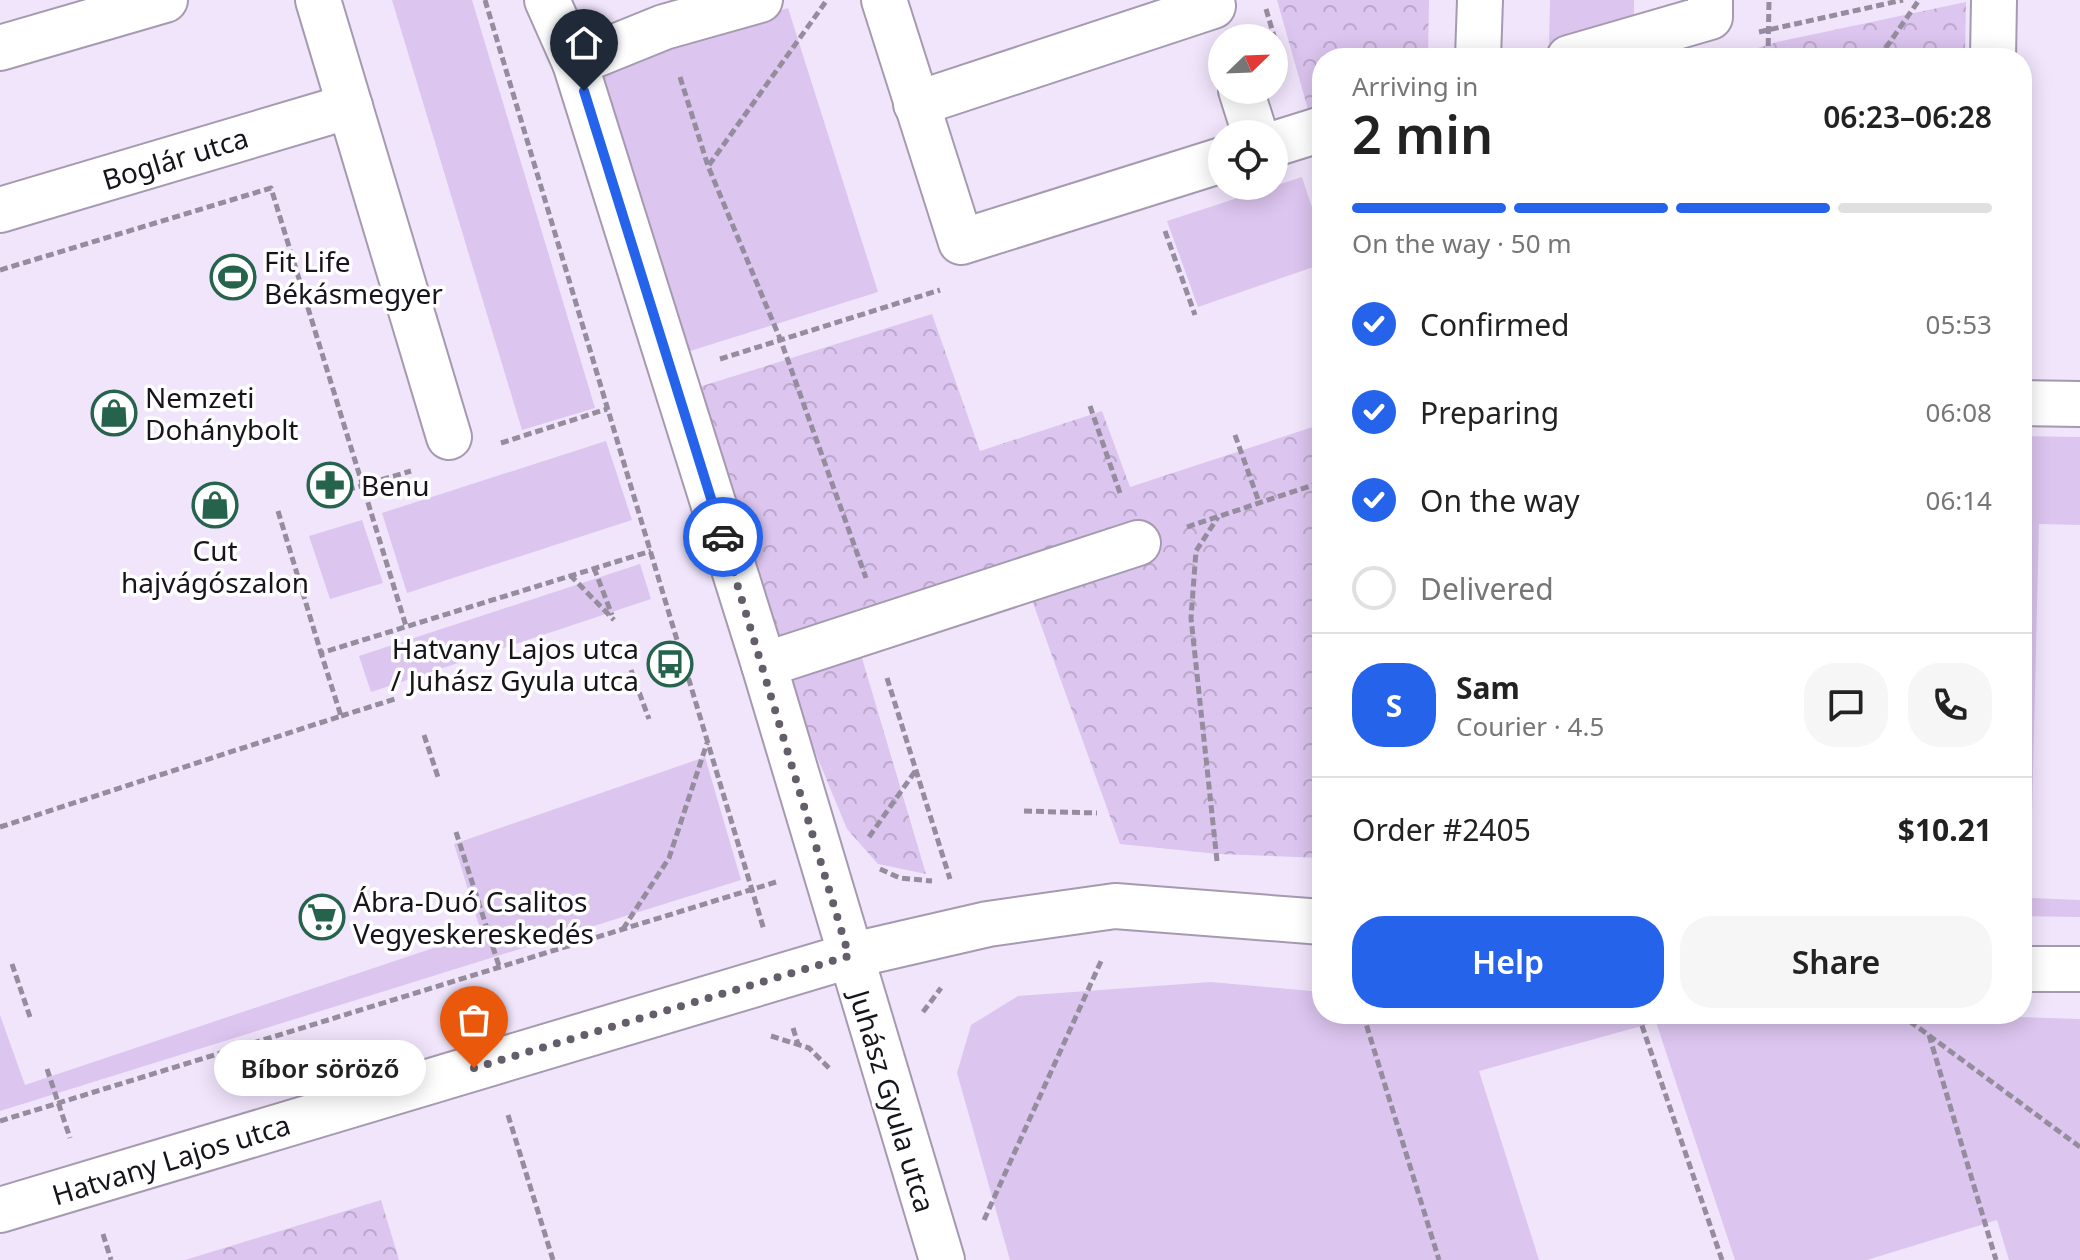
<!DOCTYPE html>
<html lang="en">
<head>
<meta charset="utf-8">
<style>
  body { margin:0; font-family:"Noto Sans",sans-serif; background:#f6f6f6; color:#222; height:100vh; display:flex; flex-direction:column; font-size:30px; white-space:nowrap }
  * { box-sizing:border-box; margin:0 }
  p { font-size:26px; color:#767676 }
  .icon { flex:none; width:44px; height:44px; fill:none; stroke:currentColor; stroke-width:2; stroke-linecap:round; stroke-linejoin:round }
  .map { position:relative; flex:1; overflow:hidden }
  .details { position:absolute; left:1312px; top:48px; width:720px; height:976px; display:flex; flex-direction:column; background:#fff; border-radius:32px; box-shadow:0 4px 20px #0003 }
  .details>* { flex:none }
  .needle { width:52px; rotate:67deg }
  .tools { position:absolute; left:1208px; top:24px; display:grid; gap:16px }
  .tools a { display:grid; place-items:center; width:80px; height:80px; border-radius:50%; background:#fff; box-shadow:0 4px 20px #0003; font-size:40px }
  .pin { position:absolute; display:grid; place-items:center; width:68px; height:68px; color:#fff; margin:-82px -34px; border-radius:50% 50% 50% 0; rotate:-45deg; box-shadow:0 0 8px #0007 }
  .pin .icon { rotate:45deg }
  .courier { position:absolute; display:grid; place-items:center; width:80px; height:80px; margin:-40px; border:6px solid #2563eb; border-radius:50%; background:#fff; color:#222; box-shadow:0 2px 10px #0007 }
  .bubble { position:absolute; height:56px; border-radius:28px; background:#fff; box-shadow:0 4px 20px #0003; font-size:26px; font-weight:600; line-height:56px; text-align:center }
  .headline em { font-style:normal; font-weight:600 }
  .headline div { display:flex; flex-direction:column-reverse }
  .headline { display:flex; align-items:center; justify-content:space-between; height:136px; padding:0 40px }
  h1 { font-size:52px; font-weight:600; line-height:60px }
  .bar { display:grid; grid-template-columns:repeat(4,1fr); gap:12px 8px; align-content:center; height:96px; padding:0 40px }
  .bar i { height:10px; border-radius:6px; background:#e0e0e0 }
  .bar .current { background:#2563eb }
  .bar p { grid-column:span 4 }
  .line { display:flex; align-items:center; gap:20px; padding:0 40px; border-top:2px solid #e0e0e0 }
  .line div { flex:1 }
  .round { display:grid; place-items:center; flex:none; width:84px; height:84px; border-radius:32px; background:#f6f6f6 }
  ol { padding:0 40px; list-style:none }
  li { display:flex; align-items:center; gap:24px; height:88px }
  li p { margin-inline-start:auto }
  li .icon { padding:8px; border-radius:50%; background:#2563eb; color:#fff; stroke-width:4 }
  li:last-child { color:#767676 }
  li i { width:44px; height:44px; border:4px solid #e0e0e0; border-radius:50% }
  .button { display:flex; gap:16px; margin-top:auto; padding:16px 40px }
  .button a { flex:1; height:92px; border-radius:32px; background:#2563eb; color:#fff; font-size:32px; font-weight:600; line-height:92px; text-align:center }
  .button a+a { background:#f6f6f6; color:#222 }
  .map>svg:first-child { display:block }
</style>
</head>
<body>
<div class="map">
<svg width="2080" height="1260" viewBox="0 0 2080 1260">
  <defs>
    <pattern id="park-crowns" width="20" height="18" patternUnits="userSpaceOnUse" patternTransform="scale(2)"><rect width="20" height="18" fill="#dcc5ef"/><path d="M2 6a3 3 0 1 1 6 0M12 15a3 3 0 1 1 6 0" fill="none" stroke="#bca8cc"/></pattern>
  </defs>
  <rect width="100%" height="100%" fill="#f1e5fc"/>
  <g fill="#dcc5ef">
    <path d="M 392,0 L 472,0 L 595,408 L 522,430 Z"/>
    <path d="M 1550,0 L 1634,0 L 1634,21 L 1549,44 Z"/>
    <path d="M 788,8 L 878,292 L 687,352 L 602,72 Z"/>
    <path d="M 1302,177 L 1322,238 L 1322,264 L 1198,307 L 1167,221 Z"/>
    <path d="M 2022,436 L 2080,437 L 2080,525 L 2039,524 L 2030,898 L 2080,900 L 2080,917 L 2022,916 Z"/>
    <path d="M 606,441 L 632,520 L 407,593 L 382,513 Z"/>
    <path d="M 362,520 L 383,583 L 330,599 L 309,536 Z"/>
    <path d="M 640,564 L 651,599 L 371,692 L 359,656 Z"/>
    <path d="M 705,757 L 741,880 L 0,1111 L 0,1015 L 25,1085 L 481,932 L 454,844 Z"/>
    <path d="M 1211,982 L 1322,992 L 1322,1014 L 1929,1014 L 2080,1019 L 2080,1260 L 2009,1260 L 1997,1220 L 1867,1260 L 1735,1260 L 1656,1022 L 1479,1071 L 1539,1260 L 1010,1260 L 957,1073 L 971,1025 L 1018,996 Z"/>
  </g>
  <g fill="url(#park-crowns)">
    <path d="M 1277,0 L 1429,0 L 1428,58 L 1322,58 L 1322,109 L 1309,113 Z"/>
    <path d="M 1966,2 L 1965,58 L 1726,58 L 1777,42 Z"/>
    <path d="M 932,314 L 980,451 L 1102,411 L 1130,487 L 1322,424 L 1322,858 L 1218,854 L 1120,844 L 1029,592 L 859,648 L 926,874 L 878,864 L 847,829 L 813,747 L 699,387 Z"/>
    <path d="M 381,1200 L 399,1260 L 185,1260 Z"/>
  </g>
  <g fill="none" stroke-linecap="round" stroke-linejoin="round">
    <g stroke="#a59aaf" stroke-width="48">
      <g id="minor">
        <path d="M 318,0 L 449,437"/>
        <path d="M 547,0 L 575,63 L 764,665 L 942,1260"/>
        <path d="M 884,0 L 961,242 L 1222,160"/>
        <path d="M 0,48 L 165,0"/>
        <path d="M 1478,58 L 1480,0"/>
        <path d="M 1569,58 L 1710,17 L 1710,0"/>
        <path d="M 1993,58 L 1994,0"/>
        <path d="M 575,63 L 664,27 L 760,0"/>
        <path d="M 1241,90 L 1255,134"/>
        <path d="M 916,104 L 1213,6"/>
        <path d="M 1274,144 L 1322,129"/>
        <path d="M 0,210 L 350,106"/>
        <path d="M 2022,403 L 2080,404"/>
        <path d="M 764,665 L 1138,543"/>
        <path d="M 2022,969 L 2080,969"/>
        <path d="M 0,1210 L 849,956 L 988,924 L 1115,906 L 1322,922"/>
      </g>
    </g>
    <g stroke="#958d9e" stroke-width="5" stroke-dasharray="8 4" stroke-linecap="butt">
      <path d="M 485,0 L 764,930"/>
      <path d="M 1266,9 L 1279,53"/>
      <path d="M 1759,32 L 1903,0"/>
      <path d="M 1768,58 L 1769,0"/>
      <path d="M 1879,58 L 1919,0"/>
      <path d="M 680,77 L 708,166 L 781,341 L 866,578"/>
      <path d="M 709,165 L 827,0"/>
      <path d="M 1165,231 L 1195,315"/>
      <path d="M 0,270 L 271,188 L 406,626"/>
      <path d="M 720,359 L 940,290"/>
      <path d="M 1090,406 L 1121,496"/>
      <path d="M 1235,435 L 1259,502"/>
      <path d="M 501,443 L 607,409"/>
      <path d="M 347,490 L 411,471"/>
      <path d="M 278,511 L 321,653"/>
      <path d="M 1187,527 L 1322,482"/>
      <path d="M 594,568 L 612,615"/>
      <path d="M 570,575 L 614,620"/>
      <path d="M 631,670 L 649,719"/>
      <path d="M 887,678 L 950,879"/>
      <path d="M 341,716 L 395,699"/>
      <path d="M 424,735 L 438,777"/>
      <path d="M 1024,811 L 1097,813"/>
      <path d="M 0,827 L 341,716 L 321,653 L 651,551"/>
      <path d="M 456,832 L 499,966"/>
      <path d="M 869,837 L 916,770"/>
      <path d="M 1217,861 L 1191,618 L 1196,551 L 1218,517"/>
      <path d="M 880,869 L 900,878 L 932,881"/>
      <path d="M 623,929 L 669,858 L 707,743"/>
      <path d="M 12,964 L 30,1017"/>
      <path d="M 923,1012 L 941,988"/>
      <path d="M 1363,1014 L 1439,1260"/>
      <path d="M 1638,1014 L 1722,1260"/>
      <path d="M 1900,1014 L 2080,1147"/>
      <path d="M 793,1028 L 798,1044"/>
      <path d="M 1929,1035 L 1996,1260"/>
      <path d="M 771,1036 L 809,1048 L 830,1069"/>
      <path d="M 47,1069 L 70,1138"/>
      <path d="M 508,1115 L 553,1260"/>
      <path d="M 0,1121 L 776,882"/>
      <path d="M 984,1220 L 1102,959"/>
      <path d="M 103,1234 L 111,1260"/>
    </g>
    <use href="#minor" stroke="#fff" stroke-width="44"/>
  </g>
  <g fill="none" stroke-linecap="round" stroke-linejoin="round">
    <path stroke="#645d6a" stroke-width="8" stroke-dasharray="0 14.4" d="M 474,1068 L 849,956 L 723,537"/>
    <path stroke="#2563eb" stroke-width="10" d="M 584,91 L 723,537"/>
  </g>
  <defs>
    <g id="stadium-ring" transform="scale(2.3)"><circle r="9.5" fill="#fff" stroke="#26634d" stroke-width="1.5"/><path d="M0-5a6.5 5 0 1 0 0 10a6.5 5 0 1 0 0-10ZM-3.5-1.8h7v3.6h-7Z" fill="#26634d"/></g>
    <g id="shop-ring" transform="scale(2.3)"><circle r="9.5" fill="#fff" stroke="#26634d" stroke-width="1.5"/><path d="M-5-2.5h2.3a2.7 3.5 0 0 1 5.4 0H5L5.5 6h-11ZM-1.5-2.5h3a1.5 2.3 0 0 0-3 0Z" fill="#26634d"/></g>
    <g id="pharmacy-ring" transform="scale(2.3)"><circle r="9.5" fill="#fff" stroke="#26634d" stroke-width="1.5"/><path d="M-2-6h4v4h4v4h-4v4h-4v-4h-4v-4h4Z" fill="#26634d"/></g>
    <g id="bus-ring" transform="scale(2.3)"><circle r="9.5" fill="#fff" stroke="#26634d" stroke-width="1.5"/><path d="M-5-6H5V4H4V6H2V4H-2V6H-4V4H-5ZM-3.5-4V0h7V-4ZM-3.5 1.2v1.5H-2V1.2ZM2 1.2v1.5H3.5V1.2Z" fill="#26634d"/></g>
    <g id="supermarket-ring" transform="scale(2.3)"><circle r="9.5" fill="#fff" stroke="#26634d" stroke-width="1.5"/><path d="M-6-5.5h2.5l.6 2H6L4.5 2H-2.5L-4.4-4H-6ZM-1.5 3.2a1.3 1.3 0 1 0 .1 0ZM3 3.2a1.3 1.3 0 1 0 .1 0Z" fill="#26634d"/></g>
  </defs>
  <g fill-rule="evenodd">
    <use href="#stadium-ring" x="233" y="277"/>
    <use href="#shop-ring" x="114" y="413"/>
    <use href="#pharmacy-ring" x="330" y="485"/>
    <use href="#shop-ring" x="215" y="505"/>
    <use href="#bus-ring" x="670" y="664"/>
    <use href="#supermarket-ring" x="322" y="917"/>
  </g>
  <g text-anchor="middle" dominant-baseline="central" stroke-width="7" stroke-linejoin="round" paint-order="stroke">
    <g font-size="28" fill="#18141c" stroke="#fff">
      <text transform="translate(175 158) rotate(-17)">Boglár utca</text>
      <text transform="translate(893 1101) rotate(73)">Juhász Gyula utca</text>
      <text transform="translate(171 1159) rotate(-17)">Hatvany Lajos utca</text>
    </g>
    <g font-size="28" fill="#18141c" stroke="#fff" text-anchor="start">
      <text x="264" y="261">Fit Life<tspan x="264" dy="32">Békásmegyer</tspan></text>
      <text x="145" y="397">Nemzeti<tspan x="145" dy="32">Dohánybolt</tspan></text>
      <text x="361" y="485">Benu</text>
      <text x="215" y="550" text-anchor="middle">Cut<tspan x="215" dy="32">hajvágószalon</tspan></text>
      <text x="639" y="648" text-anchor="end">Hatvany Lajos utca<tspan x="639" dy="32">/ Juhász Gyula utca</tspan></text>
      <text x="353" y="901">Ábra-Duó Csalitos<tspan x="353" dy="32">Vegyeskereskedés</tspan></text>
    </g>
  </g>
</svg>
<div class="tools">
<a><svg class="needle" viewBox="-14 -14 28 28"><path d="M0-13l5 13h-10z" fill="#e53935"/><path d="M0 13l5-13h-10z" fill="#767676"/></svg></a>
<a><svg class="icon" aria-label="locate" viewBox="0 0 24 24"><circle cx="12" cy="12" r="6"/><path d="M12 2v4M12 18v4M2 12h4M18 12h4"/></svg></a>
</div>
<div class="pin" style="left:474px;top:1068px;background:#ea580c"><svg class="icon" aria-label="bag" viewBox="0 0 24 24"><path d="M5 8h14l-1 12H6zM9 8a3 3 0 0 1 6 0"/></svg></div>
<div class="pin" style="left:584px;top:91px;background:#1f2937"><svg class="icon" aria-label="home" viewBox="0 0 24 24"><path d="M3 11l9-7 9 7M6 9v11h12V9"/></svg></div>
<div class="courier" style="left:723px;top:537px"><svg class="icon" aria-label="car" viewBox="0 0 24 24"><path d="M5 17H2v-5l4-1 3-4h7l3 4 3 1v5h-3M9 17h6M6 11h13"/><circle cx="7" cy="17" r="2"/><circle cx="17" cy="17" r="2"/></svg></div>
<div class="bubble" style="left:214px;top:1040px;width:212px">Bíbor söröző</div>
<section class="details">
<div class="headline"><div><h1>2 min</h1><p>Arriving in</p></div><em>06:23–06:28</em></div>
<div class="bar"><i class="current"></i><i class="current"></i><i class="current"></i><i></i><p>On the way · 50 m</p></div>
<ol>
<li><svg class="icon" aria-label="check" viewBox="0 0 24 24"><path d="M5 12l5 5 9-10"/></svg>Confirmed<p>05:53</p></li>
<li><svg class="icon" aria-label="check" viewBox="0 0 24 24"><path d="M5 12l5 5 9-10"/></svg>Preparing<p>06:08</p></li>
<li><svg class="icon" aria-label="check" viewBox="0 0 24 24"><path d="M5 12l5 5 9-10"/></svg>On the way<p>06:14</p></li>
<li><i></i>Delivered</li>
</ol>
<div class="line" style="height:144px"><b class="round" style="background:#2563eb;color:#fff">S</b><div><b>Sam</b><p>Courier · 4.5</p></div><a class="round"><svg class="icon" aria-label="chat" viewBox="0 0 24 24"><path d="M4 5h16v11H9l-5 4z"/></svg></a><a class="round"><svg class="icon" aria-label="phone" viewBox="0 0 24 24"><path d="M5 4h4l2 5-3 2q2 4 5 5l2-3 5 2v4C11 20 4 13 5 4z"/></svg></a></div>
<div class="line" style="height:104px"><div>Order #2405</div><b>$10.21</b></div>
<div class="button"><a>Help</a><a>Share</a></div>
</section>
</div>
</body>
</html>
